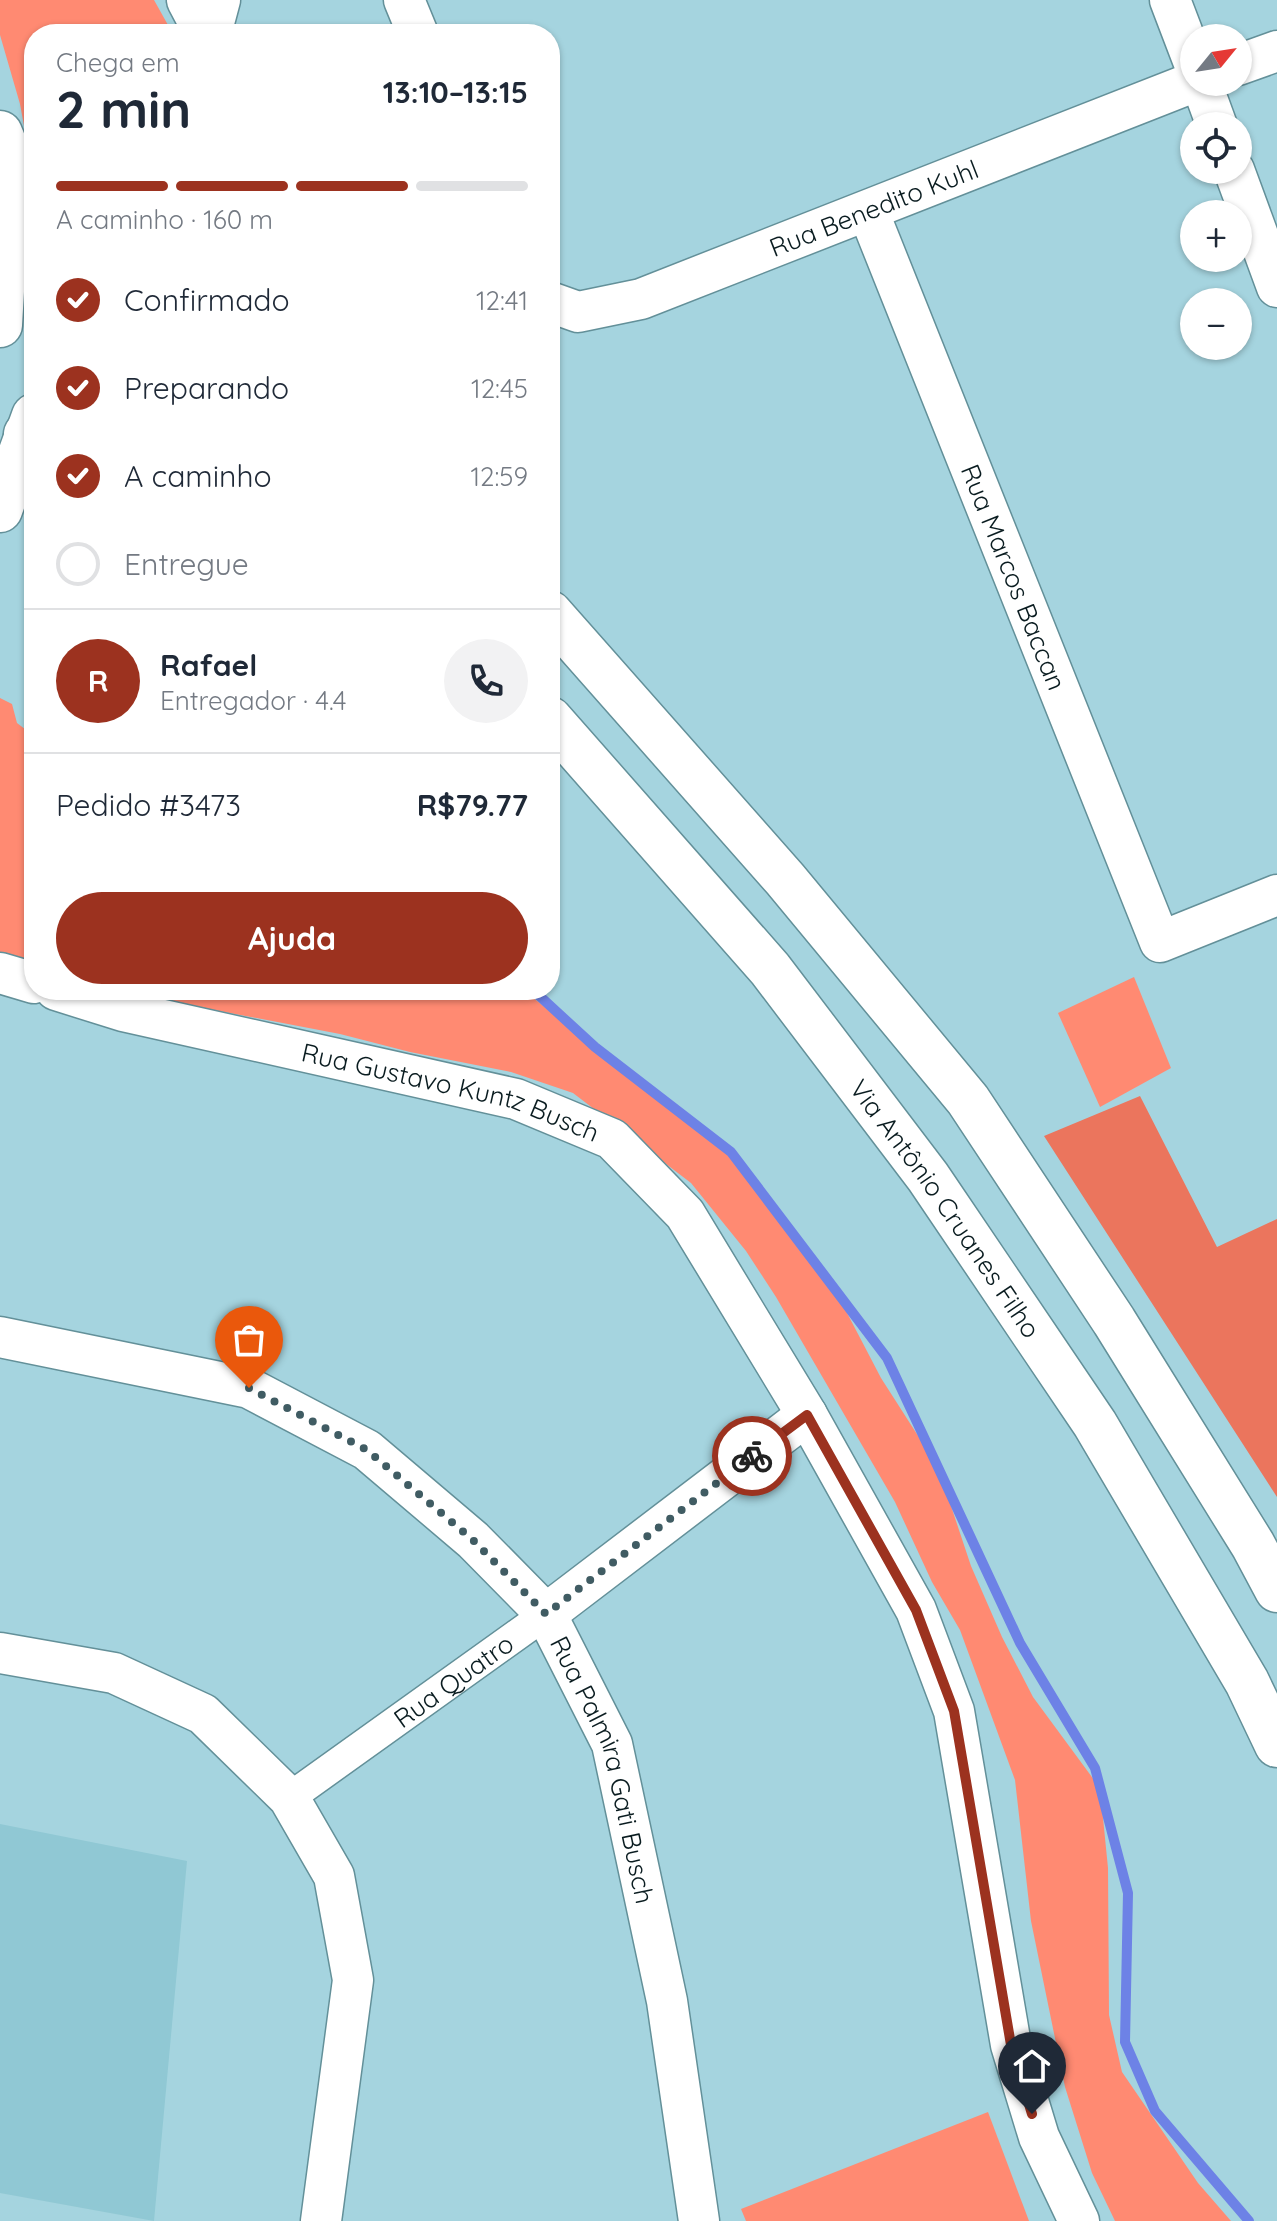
<!DOCTYPE html>
<html lang="pt">
<head>
<meta charset="utf-8">
<style>
  body { margin:0; font-family:Quicksand,sans-serif; background:#f2f2f3; color:#1f2937; height:100vh; display:flex; flex-direction:column; font-size:30px; white-space:nowrap }
  * { box-sizing:border-box; margin:0 }
  p { font-size:26px; color:#747a83 }
  .icon { flex:none; width:44px; height:44px; fill:none; stroke:currentColor; stroke-width:2; stroke-linecap:round; stroke-linejoin:round }
  .map { position:relative; flex:1; overflow:hidden }
  .sheet { position:absolute; left:24px; top:24px; width:536px; height:976px; display:flex; flex-direction:column; background:#fff; border-radius:32px; box-shadow:0 2px 6px #0004 }
  .sheet>* { flex:none }
  .needle { width:52px; rotate:60deg }
  .fabs { position:absolute; left:1180px; top:24px; display:grid; gap:16px }
  .fabs a { display:grid; place-items:center; width:72px; height:72px; border-radius:50%; background:#fff; box-shadow:0 2px 6px #0004; font-size:40px }
  .pin { position:absolute; display:grid; place-items:center; width:68px; height:68px; color:#fff; margin:-82px -34px; border-radius:50% 50% 50% 0; rotate:-45deg; box-shadow:0 0 8px #0007 }
  .pin .icon { rotate:45deg }
  .courier { position:absolute; display:grid; place-items:center; width:80px; height:80px; margin:-40px; border:6px solid #9c321f; border-radius:50%; background:#fff; color:#222; box-shadow:0 2px 10px #0007 }
  .summary em { font-style:normal; font-weight:700 }
  .summary div { display:flex; flex-direction:column-reverse }
  .summary { display:flex; align-items:center; justify-content:space-between; height:136px; padding:0 32px }
  h1 { font-size:52px; font-weight:700; line-height:60px }
  .bar { display:grid; grid-template-columns:repeat(4,1fr); gap:12px 8px; align-content:center; height:96px; padding:0 32px }
  .bar i { height:10px; border-radius:6px; background:#e0e1e3 }
  .bar .selected { background:#9c321f }
  .bar p { grid-column:span 4 }
  .line { display:flex; align-items:center; gap:20px; padding:0 32px; border-top:2px solid #e0e1e3 }
  .line div { flex:1 }
  .round { display:grid; place-items:center; flex:none; width:84px; height:84px; border-radius:42px; background:#f2f2f3 }
  ol { padding:0 32px; list-style:none }
  li { display:flex; align-items:center; gap:24px; height:88px }
  li p { margin-inline-start:auto }
  li .icon { padding:8px; border-radius:50%; background:#9c321f; color:#fff; stroke-width:4 }
  li:last-child { color:#747a83 }
  li i { width:44px; height:44px; border:4px solid #e0e1e3; border-radius:50% }
  .cta { display:flex; gap:16px; margin-top:auto; padding:16px 32px }
  .cta a { flex:1; height:92px; border-radius:48px; background:#9c321f; color:#fff; font-size:32px; font-weight:700; line-height:92px; text-align:center }
  .map>svg:first-child { display:block }
</style>
</head>
<body>
<div class="map">
<svg width="1277" height="2221" viewBox="0 0 1277 2221">
  <rect width="100%" height="100%" fill="#a5d4df"/>
  <path fill="#90c8d4" d="M 0,1824 L 187,1861 L 154,2221 L 0,2193 Z"/>
  <g fill="#ff8a72">
    <path d="M 0,0 L 154,0 L 173,34 L 34,34 L 34,180 L 20,104 L 0,35 Z"/>
    <path d="M 0,698 L 12,704 L 17,723 L 34,736 L 34,973 L 0,962 Z"/>
    <path d="M 1134,977 L 1171,1068 L 1100,1107 L 1058,1013 Z"/>
    <path d="M 110,990 L 523,990 L 731,1152 L 834,1288 L 881,1378 L 938,1467 L 971,1566 L 1002,1637 L 1033,1697 L 1100,1788 L 1108,1868 L 1109,2015 L 1122,2072 L 1198,2183 L 1231,2221 L 1115,2221 L 1092,2173 L 1065,2087 L 1031,1921 L 1015,1780 L 960,1630 L 932,1582 L 895,1502 L 776,1297 L 746,1251 L 691,1183 L 573,1093 L 511,1072 L 410,1052 L 340,1034 Z"/>
    <path d="M 988,2112 L 1029,2221 L 746,2221 L 741,2209 Z"/>
  </g>
  <path fill="#eb755d" d="M 1140,1096 L 1217,1247 L 1277,1219 L 1277,1497 L 1044,1136 Z"/>
  <g fill="none" stroke-linecap="round" stroke-linejoin="round">
    <path stroke="#6d82e6" stroke-width="10" d="M 533,990 L 595,1047 L 731,1152 L 887,1358 L 1020,1643 L 1095,1768 L 1128,1893 L 1125,2042 L 1155,2111 L 1249,2221"/>
    <g stroke="#639099" stroke-width="33">
      <g id="pedestrian">
        <path id="s1" d="M 289,1798 L 546,1614"/>
      </g>
    </g>
    <g stroke="#639099" stroke-width="43">
      <g id="minor">
        <path d="M 404,0 L 418,34"/>
        <path d="M 1170,0 L 1194,63"/>
        <path d="M 211,34 L 220,0"/>
        <path d="M 1238,65 L 1277,51"/>
        <path d="M 1201,82 L 1217,126"/>
        <path d="M 1234,170 L 1277,287"/>
        <path id="s2" d="M 868,211 L 1160,942 L 1277,895"/>
        <path id="s3" d="M 550,302 L 578,312 L 641,299 L 1194,82"/>
        <path d="M 0,973 L 34,983"/>
        <path id="s4" d="M 56,990 L 123,1011 L 516,1099 L 612,1139 L 685,1214 L 807,1415 L 916,1610 L 954,1711 L 1011,2045 L 1039,2137 L 1079,2221"/>
        <path id="s5" d="M 0,1337 L 249,1388 L 367,1450 L 473,1540 L 546,1614 L 612,1744 L 667,2001 L 699,2221"/>
        <path d="M 546,1614 L 807,1415"/>
        <path d="M 0,1653 L 114,1673 L 203,1714 L 289,1798 L 334,1876 L 353,1980 L 321,2221"/>
      </g>
    </g>
    <g stroke="#639099" stroke-width="47">
      <g id="tertiary">
        <path d="M 0,325 L 10,157"/>
        <path d="M 0,510 L 34,416"/>
      </g>
    </g>
    <g stroke="#639099" stroke-width="47">
      <g id="primary">
        <path d="M 189,0 L 207,34"/>
        <path d="M 0,133 L 10,157 L 34,197"/>
        <path d="M 26,434 L 34,432"/>
        <path d="M 550,613 L 785,879 L 968,1100 L 1114,1321 L 1253,1545 L 1277,1590"/>
        <path id="s6" d="M 550,719 L 770,969 L 928,1177 L 1095,1424 L 1247,1682 L 1277,1745"/>
      </g>
    </g>
    <use href="#pedestrian" stroke="#fff" stroke-width="30"/>
    <use href="#minor" stroke="#fff" stroke-width="40"/>
    <use href="#tertiary" stroke="#fff" stroke-width="44"/>
    <use href="#primary" stroke="#fff" stroke-width="44"/>
  </g>
  <g fill="none" stroke-linecap="round" stroke-linejoin="round">
    <path stroke="#405c63" stroke-width="8" stroke-dasharray="0 14.4" d="M 249,1388 L 367,1450 L 473,1540 L 546,1614 L 752,1456"/>
    <path stroke="#9c321f" stroke-width="10" d="M 752,1456 L 807,1415 L 916,1610 L 954,1711 L 1011,2045 L 1032,2114"/>
  </g>
  <g text-anchor="middle" dominant-baseline="central" stroke-width="6" stroke-linejoin="round" paint-order="stroke">
    <g font-size="26" fill="#0a1c20" stroke="#d9f1f6">
      <text stroke="none"><textPath href="#s3" startOffset="344">Rua Benedito Kuhl</textPath></text>
      <text stroke="none"><textPath href="#s2" startOffset="394">Rua Marcos Baccan</textPath></text>
      <text stroke="none"><textPath href="#s4" startOffset="408">Rua Gustavo Kuntz Busch</textPath></text>
      <text stroke="none"><textPath href="#s6" startOffset="630">Via Antônio Cruanes Filho</textPath></text>
      <text stroke="none"><textPath href="#s1" startOffset="202">Rua Quatro</textPath></text>
      <text stroke="none"><textPath href="#s5" startOffset="798">Rua Palmira Gati Busch</textPath></text>
    </g>
  </g>
</svg>
<div class="fabs">
<a><svg class="needle" viewBox="-14 -14 28 28"><path d="M0-13l5 13h-10z" fill="#e53935"/><path d="M0 13l5-13h-10z" fill="#747a83"/></svg></a>
<a><svg class="icon" aria-label="locate" viewBox="0 0 24 24"><circle cx="12" cy="12" r="6"/><path d="M12 2v4M12 18v4M2 12h4M18 12h4"/></svg></a>
<a>+</a>
<a>−</a>
</div>
<div class="pin" style="left:249px;top:1388px;background:#ea580c"><svg class="icon" aria-label="bag" viewBox="0 0 24 24"><path d="M5 8h14l-1 12H6zM9 8a3 3 0 0 1 6 0"/></svg></div>
<div class="pin" style="left:1032px;top:2114px;background:#1f2937"><svg class="icon" aria-label="home" viewBox="0 0 24 24"><path d="M3 11l9-7 9 7M6 9v11h12V9"/></svg></div>
<div class="courier" style="left:752px;top:1456px"><svg class="icon" aria-label="bike" viewBox="0 0 24 24"><circle cx="6" cy="16" r="4"/><circle cx="18" cy="16" r="4"/><path d="M6 16l4-8h5l3 8M10 8l3 8H6M13 5h3"/></svg></div>
<section class="sheet">
<div class="summary"><div><h1>2 min</h1><p>Chega em</p></div><em>13:10–13:15</em></div>
<div class="bar"><i class="selected"></i><i class="selected"></i><i class="selected"></i><i></i><p>A caminho · 160 m</p></div>
<ol>
<li><svg class="icon" aria-label="check" viewBox="0 0 24 24"><path d="M5 12l5 5 9-10"/></svg>Confirmado<p>12:41</p></li>
<li><svg class="icon" aria-label="check" viewBox="0 0 24 24"><path d="M5 12l5 5 9-10"/></svg>Preparando<p>12:45</p></li>
<li><svg class="icon" aria-label="check" viewBox="0 0 24 24"><path d="M5 12l5 5 9-10"/></svg>A caminho<p>12:59</p></li>
<li><i></i>Entregue</li>
</ol>
<div class="line" style="height:144px"><b class="round" style="background:#9c321f;color:#fff">R</b><div><b>Rafael</b><p>Entregador · 4.4</p></div><a class="round"><svg class="icon" aria-label="phone" viewBox="0 0 24 24"><path d="M5 4h4l2 5-3 2q2 4 5 5l2-3 5 2v4C11 20 4 13 5 4z"/></svg></a></div>
<div class="line" style="height:104px"><div>Pedido #3473</div><b>R$79.77</b></div>
<div class="cta"><a>Ajuda</a></div>
</section>
</div>
</body>
</html>
